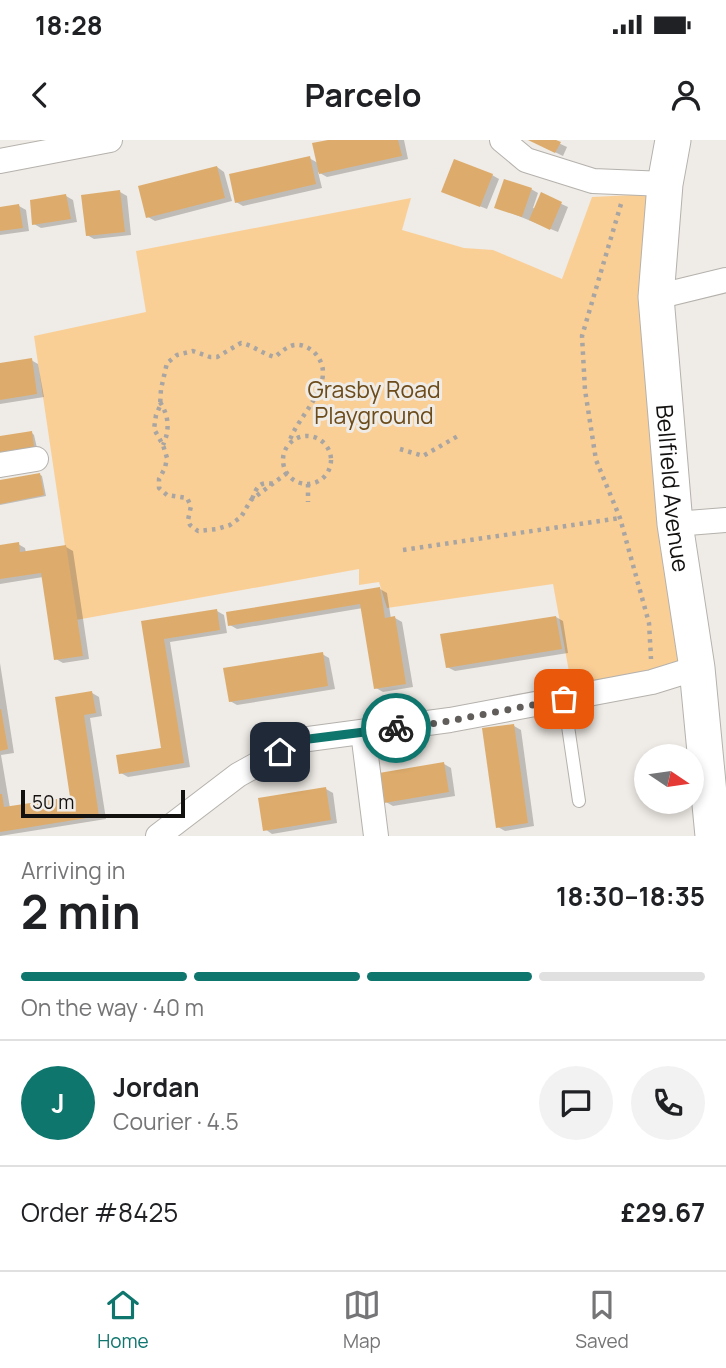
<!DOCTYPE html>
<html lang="en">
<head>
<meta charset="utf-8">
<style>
  body { margin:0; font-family:Manrope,sans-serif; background:#f2f2f2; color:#202124; height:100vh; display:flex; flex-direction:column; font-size:26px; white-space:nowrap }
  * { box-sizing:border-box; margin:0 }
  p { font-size:23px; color:#757577 }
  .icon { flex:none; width:38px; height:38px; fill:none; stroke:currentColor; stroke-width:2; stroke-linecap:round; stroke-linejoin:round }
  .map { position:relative; height:696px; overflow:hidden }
  .panel { display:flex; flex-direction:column; background:#fff; flex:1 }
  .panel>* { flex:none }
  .needle { width:46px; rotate:103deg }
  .controls { position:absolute; left:634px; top:604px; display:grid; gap:14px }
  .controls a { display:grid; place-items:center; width:70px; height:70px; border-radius:50%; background:#fff; box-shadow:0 4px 10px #0003; font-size:35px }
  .scale { position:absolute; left:21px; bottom:18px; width:164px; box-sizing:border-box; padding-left:7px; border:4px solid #131110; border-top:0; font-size:19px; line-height:24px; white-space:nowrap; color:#131110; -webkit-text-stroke:5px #efebe6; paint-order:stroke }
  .pin { position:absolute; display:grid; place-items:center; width:60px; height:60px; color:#fff; margin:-30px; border-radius:14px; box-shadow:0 4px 10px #0006 }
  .courier { position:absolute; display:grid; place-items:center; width:70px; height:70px; margin:-35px; border:5px solid #0f766e; border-radius:50%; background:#fff; color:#222; box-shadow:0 2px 9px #0007 }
  .overview em { font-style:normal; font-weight:700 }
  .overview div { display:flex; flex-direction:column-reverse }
  .overview { display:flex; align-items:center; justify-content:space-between; height:119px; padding:0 21px }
  h1 { font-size:46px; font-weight:700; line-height:52px }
  .bar { display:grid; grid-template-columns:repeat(4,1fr); gap:10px 7px; align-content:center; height:84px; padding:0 21px }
  .bar i { height:9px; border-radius:5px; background:#e0e0e0 }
  .bar .active { background:#0f766e }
  .bar p { grid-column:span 4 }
  .line { display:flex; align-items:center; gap:18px; padding:0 21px; border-top:2px solid #e0e0e0 }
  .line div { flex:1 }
  .round { display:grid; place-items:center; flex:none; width:74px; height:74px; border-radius:37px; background:#f2f2f2 }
  .status { display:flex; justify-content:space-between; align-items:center; height:49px; padding:0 35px; background:#fff; direction:ltr }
  .status svg { height:19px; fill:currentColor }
  header { display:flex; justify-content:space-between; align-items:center; height:91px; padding:0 21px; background:#fff; font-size:32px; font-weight:700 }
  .menu { display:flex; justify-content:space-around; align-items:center; height:98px; border-top:2px solid #e0e0e0; background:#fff; font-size:19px; color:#757577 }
  .menu a { display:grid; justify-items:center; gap:4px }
  .menu .active { color:#0f766e }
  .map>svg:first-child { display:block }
</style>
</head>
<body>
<div class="status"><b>18:28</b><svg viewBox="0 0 49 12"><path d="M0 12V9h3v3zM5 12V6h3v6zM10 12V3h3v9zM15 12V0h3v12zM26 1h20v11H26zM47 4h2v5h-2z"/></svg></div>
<header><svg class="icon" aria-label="back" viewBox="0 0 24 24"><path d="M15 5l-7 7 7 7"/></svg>Parcelo<svg class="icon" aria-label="person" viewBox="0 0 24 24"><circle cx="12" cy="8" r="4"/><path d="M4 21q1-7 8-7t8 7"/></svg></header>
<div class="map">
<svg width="726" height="696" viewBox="0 0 726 696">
  <rect width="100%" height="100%" fill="#efebe6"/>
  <path fill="#facf96" d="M 654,54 L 691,544 L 572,548 L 553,444 L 387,468 L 379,442 L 359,445 L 359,429 L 76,480 L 34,196 L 146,172 L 136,111 L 411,58 L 402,90 L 464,108 L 493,110 L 562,139 L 592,57 Z"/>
  <g fill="#0003">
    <path d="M 336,0 L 404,0 L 408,19 L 327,37 L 318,32 L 322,48 L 243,66 L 236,62 L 309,18 L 318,23 Z"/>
    <path d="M 530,0 L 552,0 L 567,7 L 563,16 Z"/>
    <path d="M 217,27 L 224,32 L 232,61 L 155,81 L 148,77 Z"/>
    <path d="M 492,35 L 499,39 L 487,69 L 451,55 Z"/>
    <path d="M 531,49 L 538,53 L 533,68 L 536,69 L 542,55 L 568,67 L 558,92 L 496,67 Z"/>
    <path d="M 120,52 L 127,56 L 131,95 L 94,99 L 87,95 Z"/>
    <path d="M 66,56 L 73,60 L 77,82 L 41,88 L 34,84 Z"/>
    <path d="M 19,66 L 26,70 L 29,91 L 0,95 L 0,69 Z"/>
    <path d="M 31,220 L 38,224 L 44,257 L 0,264 L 0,225 Z"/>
    <path d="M 32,293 L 34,295 L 37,308 L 0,314 L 0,298 Z"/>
    <path d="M 39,334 L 42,336 L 46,356 L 0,365 L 0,342 Z"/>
    <path d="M 18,404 L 25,408 L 26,413 L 66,407 L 73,411 L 89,519 L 63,523 L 56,519 L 43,437 L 0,444 L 0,407 Z"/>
    <path d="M 380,449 L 387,453 L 391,479 L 395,478 L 402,482 L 413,547 L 383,552 L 376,548 L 363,468 L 237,489 L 230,485 Z"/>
    <path d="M 217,471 L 224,475 L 227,493 L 170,502 L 190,627 L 128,637 L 121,633 L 163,609 L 143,483 Z"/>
    <path d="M 556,477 L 563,481 L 568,513 L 455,531 L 447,527 Z"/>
    <path d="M 322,514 L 329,518 L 335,549 L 237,565 L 230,561 Z"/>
    <path d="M 0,523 L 14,613 L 1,615 L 10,668 L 72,658 L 57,559 L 92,553 L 99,557 L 102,576 L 90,578 L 106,679 L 0,696 Z"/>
    <path d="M 514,586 L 521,590 L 534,686 L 505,691 L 498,687 Z"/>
    <path d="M 444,624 L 451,628 L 455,656 L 393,666 L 386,662 Z"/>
    <path d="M 326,649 L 333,653 L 337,683 L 272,694 L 265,689 Z"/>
  </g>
  <g fill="#ddac6c">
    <path d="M 328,0 L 398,0 L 402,16 L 319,34 L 312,3 Z"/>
    <path d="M 528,0 L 556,0 L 561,2 L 555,13 Z"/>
    <path d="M 310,16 L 316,44 L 235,63 L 229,34 Z"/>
    <path d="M 454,19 L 493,34 L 480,67 L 441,52 Z"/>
    <path d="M 217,26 L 225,58 L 146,78 L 138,46 Z"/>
    <path d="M 504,39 L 532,48 L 522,77 L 494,68 Z"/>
    <path d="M 120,50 L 125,92 L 86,96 L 81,55 Z"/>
    <path d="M 541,52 L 562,62 L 550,90 L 529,80 Z"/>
    <path d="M 66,54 L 71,79 L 32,85 L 30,60 Z"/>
    <path d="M 19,64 L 23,88 L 0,91 L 0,67 Z"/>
    <path d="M 32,218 L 37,254 L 0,260 L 0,223 Z"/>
    <path d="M 32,291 L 34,307 L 0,312 L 0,296 Z"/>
    <path d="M 40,333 L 44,355 L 0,364 L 0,340 Z"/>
    <path d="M 19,402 L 20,412 L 66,405 L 83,516 L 54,520 L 41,433 L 0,439 L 0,405 Z"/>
    <path d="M 380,447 L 385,478 L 395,476 L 406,544 L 374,549 L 360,464 L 228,486 L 226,472 Z"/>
    <path d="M 217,469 L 220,490 L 164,499 L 184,623 L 119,634 L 116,615 L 161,608 L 141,481 Z"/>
    <path d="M 556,476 L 562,509 L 446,528 L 440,494 Z"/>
    <path d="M 323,512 L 328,546 L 229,562 L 223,528 Z"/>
    <path d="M 92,551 L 96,573 L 84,575 L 99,676 L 0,692 L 0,654 L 2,654 L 4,667 L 70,657 L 55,557 Z"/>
    <path d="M 0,569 L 1,569 L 8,609 L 0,611 Z"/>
    <path d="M 514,584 L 528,683 L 496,688 L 482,588 Z"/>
    <path d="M 444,622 L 449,652 L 384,663 L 379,633 Z"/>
    <path d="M 326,647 L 331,680 L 263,691 L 258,658 Z"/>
  </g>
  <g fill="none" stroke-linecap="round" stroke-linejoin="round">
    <g stroke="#b5b1ac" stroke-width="14">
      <path id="lane" d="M 564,559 L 579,661"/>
    </g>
    <g stroke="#b5b1ac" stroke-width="26">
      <g id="street">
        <path d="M 502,0 L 526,20 L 593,41 L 665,44"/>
        <path d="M 0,21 L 110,0"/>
        <path d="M 656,157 L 726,140"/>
        <path d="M 0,325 L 36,319"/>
        <path d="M 675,384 L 726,380"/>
        <path d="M 363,592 L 376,696"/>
        <path d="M 158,696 L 238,635 L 301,600 L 450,580 L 652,542 L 697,528"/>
      </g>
    </g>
    <g stroke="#b5b1ac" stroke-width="37">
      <g id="secondary">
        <path id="s1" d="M 673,0 L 665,44 L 656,157 L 675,384 L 697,528 L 713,696"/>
      </g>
    </g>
    <g stroke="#a9a5a2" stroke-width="4.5" stroke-dasharray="3.5 5" stroke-linecap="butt">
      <path d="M 621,64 L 582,196 L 585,250 L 596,320 L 620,378 L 649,483 L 651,519"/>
      <path d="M 160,262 C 169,276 170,290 163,305"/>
      <circle cx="307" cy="320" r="24"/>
      <path d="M 400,309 L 423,316 L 458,296"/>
      <path d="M 287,333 L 251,360 L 241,377 L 230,385 L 217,389 L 198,391 L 190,385 L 188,380 L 191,366 L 187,358 L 167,355 L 159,348 L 159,339 L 165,328 L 167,318 L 163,305 L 154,289 L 156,275 L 160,266 L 161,249 L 167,223 L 177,215 L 193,211 L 210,217 L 217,217 L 241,203 C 253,205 262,214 275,217 C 281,212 286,207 294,205 C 302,204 308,207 314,212 C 342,241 296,276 289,303"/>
      <path d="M 308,344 L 308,362"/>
      <path d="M 252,359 C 257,347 259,341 274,344"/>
      <path d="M 403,410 L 620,378"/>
    </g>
    <use href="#lane" stroke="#fff" stroke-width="12"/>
    <use href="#street" stroke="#fff" stroke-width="24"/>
    <use href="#secondary" stroke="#fff" stroke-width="35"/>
  </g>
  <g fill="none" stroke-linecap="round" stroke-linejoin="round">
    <path stroke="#605d5b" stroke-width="7" stroke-dasharray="0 12.6" d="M 396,588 L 438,583 L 564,559"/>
    <path stroke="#0f766e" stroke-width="9" d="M 280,612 L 301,600 L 396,588"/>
  </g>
  <g text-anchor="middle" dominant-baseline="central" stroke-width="6" stroke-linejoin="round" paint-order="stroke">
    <g font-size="23" fill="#6c4b1a" stroke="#efebe6">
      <text x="374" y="249">Grasby Road<tspan x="374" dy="26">Playground</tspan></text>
    </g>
    <g font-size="23" fill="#131110" stroke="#efebe6">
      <text stroke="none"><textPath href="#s1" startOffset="350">Bellfield Avenue</textPath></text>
    </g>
  </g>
</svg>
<div class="controls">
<a><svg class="needle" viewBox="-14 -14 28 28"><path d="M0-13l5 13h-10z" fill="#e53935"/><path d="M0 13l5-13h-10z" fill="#757577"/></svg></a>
</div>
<div class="scale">50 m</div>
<div class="pin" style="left:564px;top:559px;background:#ea580c"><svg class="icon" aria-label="bag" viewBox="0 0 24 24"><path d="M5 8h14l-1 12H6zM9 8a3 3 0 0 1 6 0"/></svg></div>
<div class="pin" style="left:280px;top:612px;background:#1f2937"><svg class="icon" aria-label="home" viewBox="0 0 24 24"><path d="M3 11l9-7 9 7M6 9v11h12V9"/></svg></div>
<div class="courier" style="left:396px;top:588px"><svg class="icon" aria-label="bike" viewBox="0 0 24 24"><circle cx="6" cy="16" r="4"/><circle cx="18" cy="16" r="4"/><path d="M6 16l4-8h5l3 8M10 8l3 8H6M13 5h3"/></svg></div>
</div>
<section class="panel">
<div class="overview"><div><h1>2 min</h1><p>Arriving in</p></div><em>18:30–18:35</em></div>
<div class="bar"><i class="active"></i><i class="active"></i><i class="active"></i><i></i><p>On the way · 40 m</p></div>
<div class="line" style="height:126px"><b class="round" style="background:#0f766e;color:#fff">J</b><div><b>Jordan</b><p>Courier · 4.5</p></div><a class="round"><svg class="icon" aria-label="chat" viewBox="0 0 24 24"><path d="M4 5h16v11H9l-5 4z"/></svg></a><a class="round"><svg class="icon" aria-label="phone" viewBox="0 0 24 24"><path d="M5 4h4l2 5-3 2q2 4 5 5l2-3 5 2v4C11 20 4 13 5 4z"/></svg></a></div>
<div class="line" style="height:91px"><div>Order #8425</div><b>£29.67</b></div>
</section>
<nav class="menu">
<a class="active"><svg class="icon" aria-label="home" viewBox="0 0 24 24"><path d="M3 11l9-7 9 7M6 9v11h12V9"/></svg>Home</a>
<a><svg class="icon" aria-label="map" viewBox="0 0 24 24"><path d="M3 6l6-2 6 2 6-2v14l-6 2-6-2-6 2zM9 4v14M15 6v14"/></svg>Map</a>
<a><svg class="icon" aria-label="saved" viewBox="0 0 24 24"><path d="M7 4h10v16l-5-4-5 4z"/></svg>Saved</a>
</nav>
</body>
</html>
